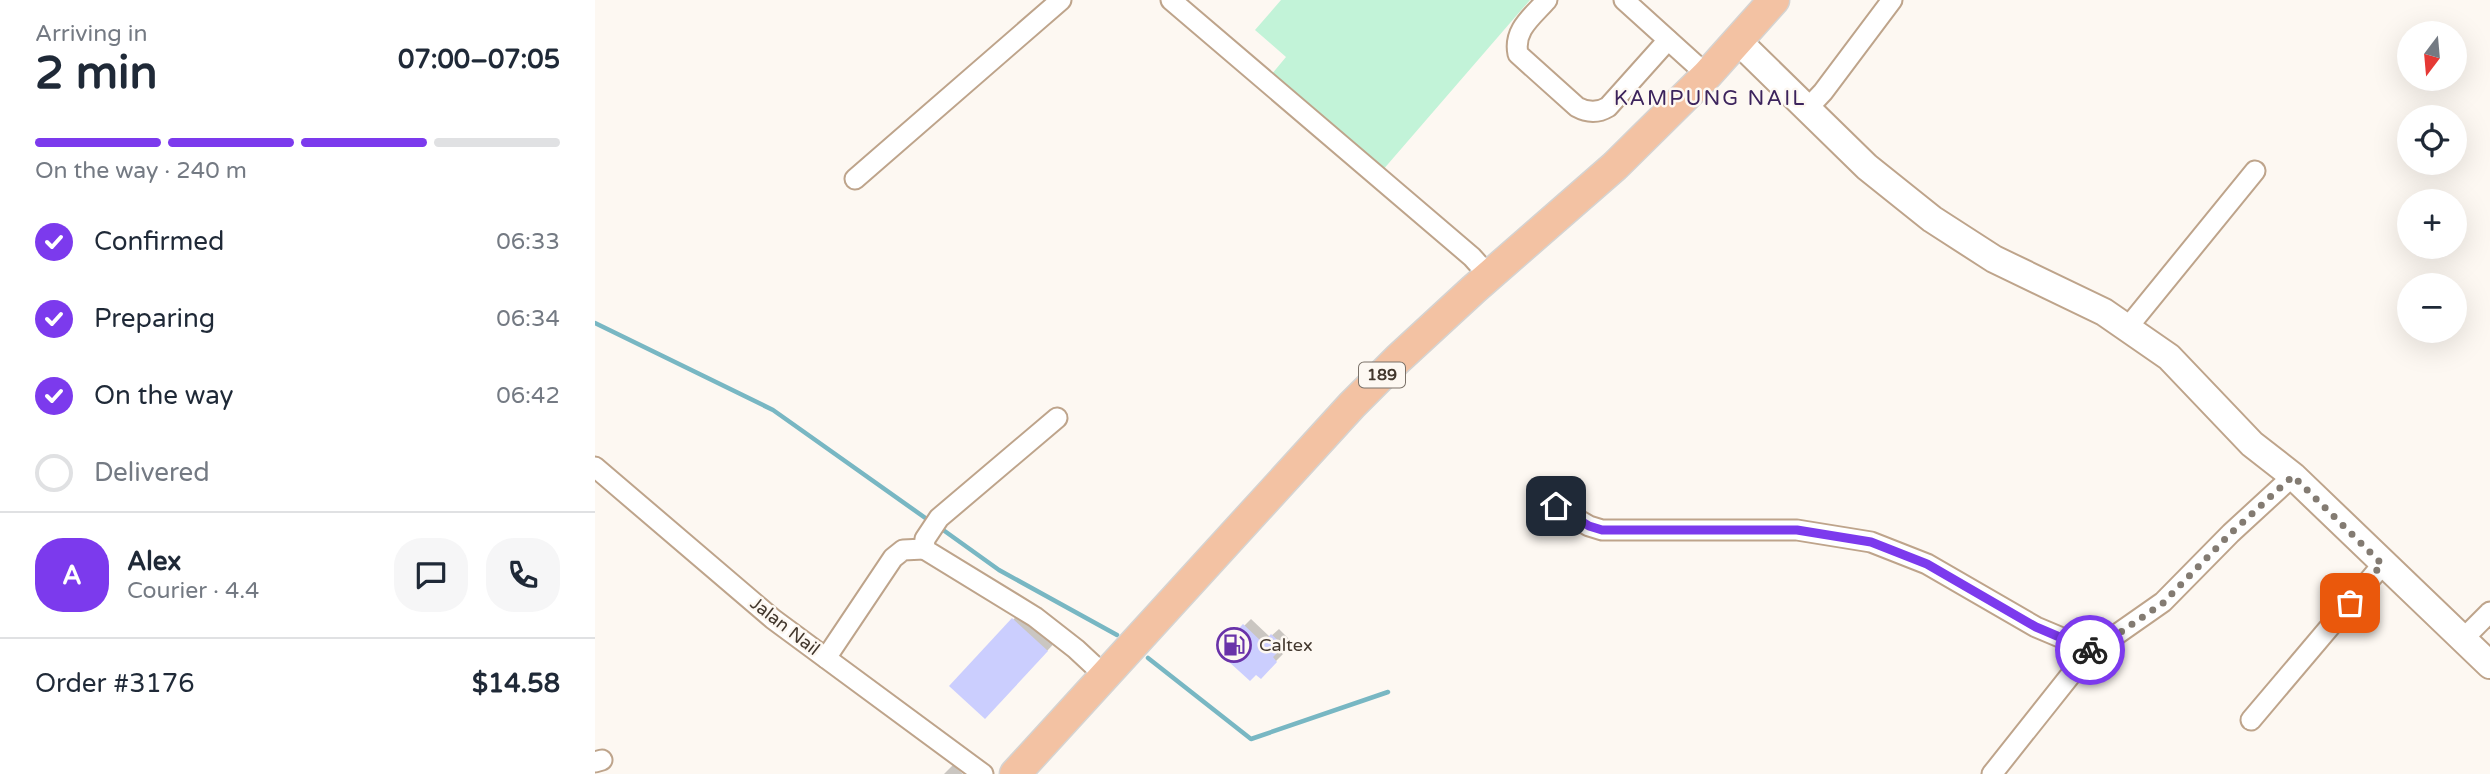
<!DOCTYPE html>
<html lang="en">
<head>
<meta charset="utf-8">
<style>
  body { margin:0; font-family:"Varela Round",sans-serif; background:#f6f6f7; color:#1f2937; height:100vh; display:flex; flex-direction:column; font-size:26px; white-space:nowrap }
  * { box-sizing:border-box; margin:0 }
  p { font-size:23px; color:#747a83 }
  .icon { flex:none; width:38px; height:38px; fill:none; stroke:currentColor; stroke-width:2; stroke-linecap:round; stroke-linejoin:round }
  .map { position:relative; flex:1; overflow:hidden }
  .side { display:flex; flex-direction:column; background:#fff; width:595px }
  .side>* { flex:none }
  .needle { width:46px; rotate:196deg }
  .tools { position:absolute; left:1802px; top:21px; display:grid; gap:14px }
  .tools a { display:grid; place-items:center; width:70px; height:70px; border-radius:50%; background:#fff; box-shadow:0 7px 28px #0002; font-size:35px }
  .pin { position:absolute; display:grid; place-items:center; width:60px; height:60px; color:#fff; margin:-30px; border-radius:14px; box-shadow:0 4px 10px #0006 }
  .courier { position:absolute; display:grid; place-items:center; width:70px; height:70px; margin:-35px; border:5px solid #7c3aed; border-radius:50%; background:#fff; color:#222; box-shadow:0 2px 9px #0007 }
  .headline em { font-style:normal; font-weight:700 }
  .headline div { display:flex; flex-direction:column-reverse }
  .headline { display:flex; align-items:center; justify-content:space-between; height:119px; padding:0 35px }
  h1 { font-size:46px; font-weight:700; line-height:52px }
  .bar { display:grid; grid-template-columns:repeat(4,1fr); gap:10px 7px; align-content:center; height:84px; padding:0 35px }
  .bar i { height:9px; border-radius:5px; background:#e0e1e3 }
  .bar .selected { background:#7c3aed }
  .bar p { grid-column:span 4 }
  .line { display:flex; align-items:center; gap:18px; padding:0 35px; border-top:2px solid #e0e1e3 }
  .line div { flex:1 }
  .round { display:grid; place-items:center; flex:none; width:74px; height:74px; border-radius:28px; background:#f6f6f7 }
  ol { padding:0 35px; list-style:none }
  li { display:flex; align-items:center; gap:21px; height:77px }
  li p { margin-inline-start:auto }
  li .icon { padding:7px; border-radius:50%; background:#7c3aed; color:#fff; stroke-width:4 }
  li:last-child { color:#747a83 }
  li i { width:38px; height:38px; border:4px solid #e0e1e3; border-radius:50% }
  main { display:flex; flex:1; min-height:0 }
  .map>svg:first-child { display:block }
</style>
</head>
<body>
<main>
<section class="side">
<div class="headline"><div><h1>2 min</h1><p>Arriving in</p></div><em>07:00–07:05</em></div>
<div class="bar"><i class="selected"></i><i class="selected"></i><i class="selected"></i><i></i><p>On the way · 240 m</p></div>
<ol>
<li><svg class="icon" aria-label="check" viewBox="0 0 24 24"><path d="M5 12l5 5 9-10"/></svg>Confirmed<p>06:33</p></li>
<li><svg class="icon" aria-label="check" viewBox="0 0 24 24"><path d="M5 12l5 5 9-10"/></svg>Preparing<p>06:34</p></li>
<li><svg class="icon" aria-label="check" viewBox="0 0 24 24"><path d="M5 12l5 5 9-10"/></svg>On the way<p>06:42</p></li>
<li><i></i>Delivered</li>
</ol>
<div class="line" style="height:126px"><b class="round" style="background:#7c3aed;color:#fff">A</b><div><b>Alex</b><p>Courier · 4.4</p></div><a class="round"><svg class="icon" aria-label="chat" viewBox="0 0 24 24"><path d="M4 5h16v11H9l-5 4z"/></svg></a><a class="round"><svg class="icon" aria-label="phone" viewBox="0 0 24 24"><path d="M5 4h4l2 5-3 2q2 4 5 5l2-3 5 2v4C11 20 4 13 5 4z"/></svg></a></div>
<div class="line" style="height:91px"><div>Order #3176</div><b>$14.58</b></div>
</section>
<div class="map">
<svg width="1895" height="774" viewBox="0 0 1895 774">
  <rect width="100%" height="100%" fill="#fdf8f2"/>
  <path fill="#c2f3d8" d="M 686,0 L 935,0 L 787,171 L 676,75 L 691,57 L 660,30 Z"/>
  <g fill="#0003">
    <path d="M 431,606 L 465,637 L 403,704 L 356,686 Z"/>
    <path d="M 656,619 L 675,637 L 684,629 L 694,639 L 683,650 L 688,654 L 666,676 L 624,651 Z"/>
    <path d="M 358,765 L 368,774 L 349,774 Z"/>
  </g>
  <g fill="none" stroke-linecap="round" stroke-linejoin="round">
    <g stroke="#78b7c3" stroke-width="4.5">
      <path d="M 0,323 L 178,410 L 336,522"/>
      <path d="M 344,527 L 404,570 L 522,635"/>
      <path d="M 553,658 L 656,739 L 793,692"/>
    </g>
  </g>
  <g fill="#cbcefe">
    <path d="M 417,618 L 453,651 L 390,719 L 354,686 Z"/>
    <path d="M 648,624 L 668,643 L 676,634 L 689,646 L 678,657 L 682,662 L 666,679 L 661,675 L 655,681 L 622,651 Z"/>
  </g>
  <g fill="none" stroke-linecap="round" stroke-linejoin="round">
    <g stroke="#bea48b" stroke-width="23">
      <g id="street">
        <path d="M 576,0 L 877,257 L 894,276"/>
        <path d="M 952,0 C 937,17 918,30 923,54 L 982,107 C 993,113 1003,113 1013,107 L 1073,40"/>
        <path d="M 1029,0 L 1112,75"/>
        <path d="M 1212,109 L 1228,92 L 1297,0"/>
        <path d="M 260,179 L 466,0"/>
        <path d="M 1533,327 L 1660,171"/>
        <path d="M 462,418 L 344,518 L 330,539 L 329,549 L 440,617 L 481,649 L 510,676"/>
        <path d="M 0,467 L 178,619 L 388,774"/>
        <path d="M 961,507 L 994,526 L 1007,530 L 1202,530 L 1276,542 L 1332,564 L 1441,627 L 1498,651"/>
        <path d="M 1867,640 L 1895,612"/>
        <path d="M 231,658 L 298,558 L 308,550 L 329,549"/>
        <path d="M 1656,720 L 1788,564"/>
        <path d="M 0,762 L 7,760"/>
        <path d="M 1397,774 L 1474,677 L 1498,651 L 1568,602 L 1636,533 L 1698,476"/>
      </g>
    </g>
    <g stroke="#bea48b" stroke-width="30">
      <path id="secondary" d="M 1143,41 L 1272,167 L 1337,219 L 1399,259 L 1509,312 L 1574,357 L 1657,444 L 1698,476 L 1895,665"/>
    </g>
    <g stroke="#d5d3d1" stroke-width="33">
      <path id="primary" d="M 420,774 L 757,405 L 803,359 L 879,289 L 1020,166 L 1112,75 L 1179,0"/>
    </g>
    <use href="#street" stroke="#fff" stroke-width="19"/>
    <use href="#secondary" stroke="#fff" stroke-width="26"/>
    <use href="#primary" stroke="#f3c2a3" stroke-width="30"/>
  </g>
  <g fill="none" stroke-linecap="round" stroke-linejoin="round">
    <path stroke="#837b72" stroke-width="7" stroke-dasharray="0 12.6" d="M 1495,650 L 1498,651 L 1568,603 L 1636,533 L 1698,476 L 1787,564 L 1755,603"/>
    <path stroke="#7c3aed" stroke-width="9" d="M 961,506 L 994,526 L 1007,530 L 1202,530 L 1276,542 L 1332,564 L 1441,627 L 1495,650"/>
  </g>
  <defs>
    <g id="fuel-ring" transform="scale(1.75)"><circle r="9.5" fill="#fdf8f2" stroke="#6932a9" stroke-width="1.5"/><path d="M-5.5-6h7V0h2V4h1.3V-2.5L3-4.5l.8-.8L6-3V5H2.5V1h-1V6h-7ZM-4.2-4.7v3.2H.2V-4.7Z" fill="#6932a9"/></g>
  </defs>
  <g fill-rule="evenodd">
    <use href="#fuel-ring" x="639" y="645"/>
  </g>
  <g text-anchor="middle" dominant-baseline="central" stroke-width="5" stroke-linejoin="round" paint-order="stroke">
    <rect fill="#fdf8f2" stroke="#7a7168" stroke-width="2" x="764" y="362.5" width="46" height="25" rx="5"/>
    <g font-size="16" font-weight="bold" fill="#42372d">
      <text x="787" y="375">189</text>
    </g>
    <g font-size="18" fill="#42372d" stroke="#fdf8f2">
      <text transform="translate(190 626) rotate(38)">Jalan Nail</text>
    </g>
    <g font-size="18" fill="#42372d" stroke="#fdf8f2" text-anchor="start">
      <text x="664" y="645">Caltex</text>
    </g>
    <g font-size="21" letter-spacing="2" fill="#3c235c" stroke="#fdf8f2">
      <text x="1115" y="98">KAMPUNG NAIL</text>
    </g>
  </g>
</svg>
<div class="tools">
<a><svg class="needle" viewBox="-14 -14 28 28"><path d="M0-13l5 13h-10z" fill="#e53935"/><path d="M0 13l5-13h-10z" fill="#747a83"/></svg></a>
<a><svg class="icon" aria-label="locate" viewBox="0 0 24 24"><circle cx="12" cy="12" r="6"/><path d="M12 2v4M12 18v4M2 12h4M18 12h4"/></svg></a>
<a>+</a>
<a>−</a>
</div>
<div class="pin" style="left:1755px;top:603px;background:#ea580c"><svg class="icon" aria-label="bag" viewBox="0 0 24 24"><path d="M5 8h14l-1 12H6zM9 8a3 3 0 0 1 6 0"/></svg></div>
<div class="pin" style="left:961px;top:506px;background:#1f2937"><svg class="icon" aria-label="home" viewBox="0 0 24 24"><path d="M3 11l9-7 9 7M6 9v11h12V9"/></svg></div>
<div class="courier" style="left:1495px;top:650px"><svg class="icon" aria-label="bike" viewBox="0 0 24 24"><circle cx="6" cy="16" r="4"/><circle cx="18" cy="16" r="4"/><path d="M6 16l4-8h5l3 8M10 8l3 8H6M13 5h3"/></svg></div>
</div>
</main>
</body>
</html>
